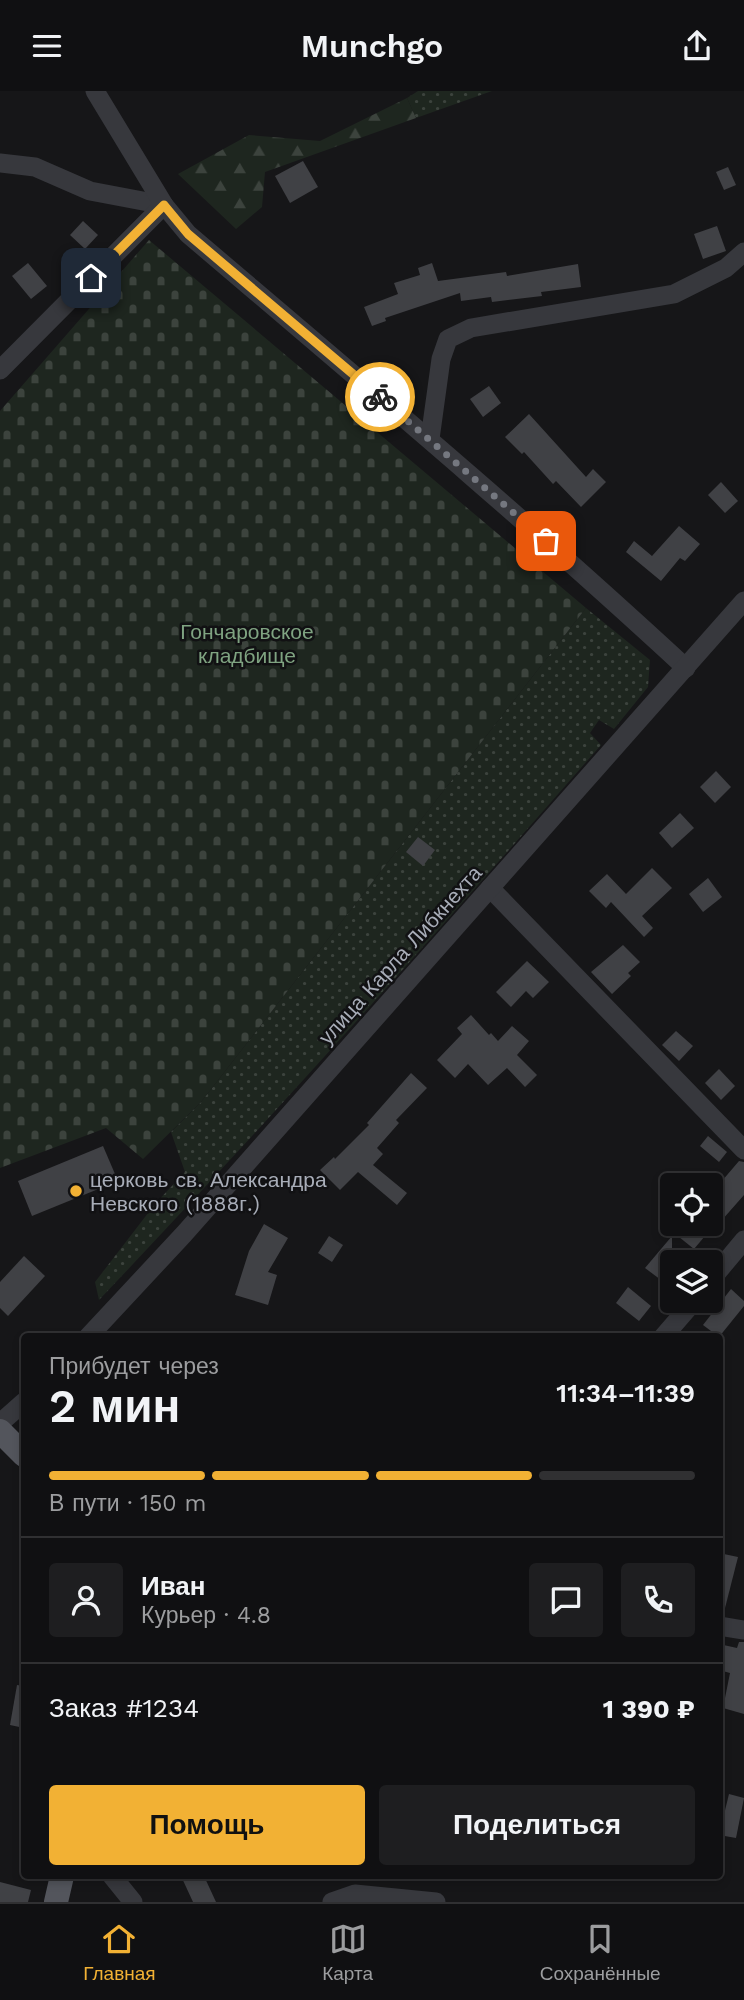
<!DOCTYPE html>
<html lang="ru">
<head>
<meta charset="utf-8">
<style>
  body { margin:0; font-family:"Work Sans",sans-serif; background:#1e1e20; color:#f1f3f6; height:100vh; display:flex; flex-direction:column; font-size:26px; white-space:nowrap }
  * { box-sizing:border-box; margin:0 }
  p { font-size:23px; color:#9c9d9f }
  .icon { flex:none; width:38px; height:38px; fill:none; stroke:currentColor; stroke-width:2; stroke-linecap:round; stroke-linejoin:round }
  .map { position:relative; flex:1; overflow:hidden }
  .details { position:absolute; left:21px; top:1242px; width:702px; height:546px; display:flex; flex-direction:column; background:#101012; border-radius:7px; box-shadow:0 4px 10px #0003,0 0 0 2px #303032 }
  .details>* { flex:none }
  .controls { position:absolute; left:660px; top:1082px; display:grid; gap:14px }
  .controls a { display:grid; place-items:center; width:63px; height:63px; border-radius:7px; background:#101012; box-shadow:0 4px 10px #0003,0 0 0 2px #303032; font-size:35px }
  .pin { position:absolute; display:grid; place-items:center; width:60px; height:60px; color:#fff; margin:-30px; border-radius:14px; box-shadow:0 4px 10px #0006 }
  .courier { position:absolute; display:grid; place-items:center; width:70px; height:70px; margin:-35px; border:5px solid #f2b134; border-radius:50%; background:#fff; color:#222; box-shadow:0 2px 9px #0007 }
  .overview em { font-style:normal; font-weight:600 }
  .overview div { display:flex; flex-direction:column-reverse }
  .overview { display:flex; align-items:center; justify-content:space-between; height:119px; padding:0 28px }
  h1 { font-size:46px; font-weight:600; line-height:52px }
  .bar { display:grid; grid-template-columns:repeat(4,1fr); gap:10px 7px; align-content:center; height:84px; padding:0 28px }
  .bar i { height:9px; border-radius:5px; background:#303032 }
  .bar .on { background:#f2b134 }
  .bar p { grid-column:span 4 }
  .line { display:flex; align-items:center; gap:18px; padding:0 28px; border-top:2px solid #303032 }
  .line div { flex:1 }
  .round { display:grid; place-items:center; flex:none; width:74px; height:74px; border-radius:7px; background:#1e1e20 }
  .cta { display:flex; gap:14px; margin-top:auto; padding:14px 28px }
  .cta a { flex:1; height:80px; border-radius:7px; background:#f2b134; color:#111; font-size:28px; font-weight:600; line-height:80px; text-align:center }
  .cta a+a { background:#1e1e20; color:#f1f3f6 }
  header { display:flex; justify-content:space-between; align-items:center; height:91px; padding:0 28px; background:#101012; font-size:32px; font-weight:600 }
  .dock { display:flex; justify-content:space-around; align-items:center; height:98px; border-top:2px solid #303032; background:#101012; font-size:19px; color:#9c9d9f }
  .dock a { display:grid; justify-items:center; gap:4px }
  .dock .on { color:#f2b134 }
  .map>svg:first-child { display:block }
</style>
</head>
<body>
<header><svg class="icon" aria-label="menu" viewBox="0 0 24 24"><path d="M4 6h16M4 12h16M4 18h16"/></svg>Munchgo<svg class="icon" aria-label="share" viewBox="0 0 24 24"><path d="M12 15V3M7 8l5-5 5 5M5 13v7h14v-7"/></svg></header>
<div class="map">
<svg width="744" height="1811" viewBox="0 0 744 1811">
  <defs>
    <pattern id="grass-dots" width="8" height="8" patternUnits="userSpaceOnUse" patternTransform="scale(1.75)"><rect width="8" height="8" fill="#1e261f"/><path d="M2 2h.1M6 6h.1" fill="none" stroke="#3c433d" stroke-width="1.8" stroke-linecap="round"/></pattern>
    <pattern id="forest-firs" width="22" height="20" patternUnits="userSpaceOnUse" patternTransform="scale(1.75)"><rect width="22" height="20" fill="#1e261f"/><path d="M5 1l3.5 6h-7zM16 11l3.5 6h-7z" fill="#3c433d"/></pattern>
    <pattern id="cemetery-stones" width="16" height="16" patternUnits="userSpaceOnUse" patternTransform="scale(1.75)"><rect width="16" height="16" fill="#1e261f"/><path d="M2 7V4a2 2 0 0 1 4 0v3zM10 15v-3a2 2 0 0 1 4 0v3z" fill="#3c433d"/></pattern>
  </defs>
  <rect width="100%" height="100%" fill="#161618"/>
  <g fill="url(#grass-dots)">
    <path d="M 418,0 L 492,0 L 416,27 L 407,7 Z"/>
    <path d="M 586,517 L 650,569 L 648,596 L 614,638 L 599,629 L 590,642 L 601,654 C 437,842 271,1028 99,1209 L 95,1191 L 155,1113 L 185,1081 L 171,1041 L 201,1011 Z"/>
  </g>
  <path fill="url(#forest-firs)" d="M 407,7 L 416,27 L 265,81 L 262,116 L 236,138 L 178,83 L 249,44 L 320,50 Z"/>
  <path fill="url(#cemetery-stones)" d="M 149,149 L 586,517 L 201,1011 L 143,1068 L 106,1037 L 0,1077 L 0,320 Z"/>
  <g fill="#404145">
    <path d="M 303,70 L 318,96 L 290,112 L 275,85 Z"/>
    <path d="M 728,76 L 736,94 L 724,99 L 716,81 Z"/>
    <path d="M 83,130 L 98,144 L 85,158 L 70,144 Z"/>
    <path d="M 717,135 L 726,160 L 703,168 L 694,143 Z"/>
    <path d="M 28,172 L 47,195 L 31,208 L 12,185 Z"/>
    <path d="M 432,172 L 438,190 L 506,181 L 507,185 L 578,173 L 581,196 L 541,201 L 542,205 L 492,211 L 491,206 L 461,210 L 460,202 L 385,227 L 386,230 L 372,235 L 364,216 L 398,203 L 394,192 L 420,184 L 418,177 Z"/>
    <path d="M 489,295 L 501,312 L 483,326 L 470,308 Z"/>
    <path d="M 529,323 L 586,386 L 593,378 L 606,391 L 581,416 L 556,390 L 553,393 L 524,361 L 522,363 L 505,346 Z"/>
    <path d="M 721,391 L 738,410 L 725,422 L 708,404 Z"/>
    <path d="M 679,435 L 700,453 L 685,470 L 680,467 L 661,490 L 626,461 L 634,450 L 652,465 Z"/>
    <path d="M 716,680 L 731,696 L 715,712 L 700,696 Z"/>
    <path d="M 680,722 L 694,737 L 672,757 L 659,742 Z"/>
    <path d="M 418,746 L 435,759 L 423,775 L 406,761 Z"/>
    <path d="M 652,777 L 672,797 L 642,825 L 653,837 L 644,846 L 611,811 L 606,817 L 589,800 L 607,783 L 626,803 Z"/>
    <path d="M 708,787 L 722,806 L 703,821 L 689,803 Z"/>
    <path d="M 623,854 L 640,871 L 628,882 L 631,885 L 612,903 L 591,881 Z"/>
    <path d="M 527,870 L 549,891 L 533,907 L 526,900 L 511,916 L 496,901 Z"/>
    <path d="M 471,924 L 489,944 L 491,942 L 498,950 L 512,935 L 529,950 L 517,964 L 537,984 L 525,996 L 507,977 L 488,994 L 468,973 L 455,987 L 437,969 L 462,943 L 457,937 Z"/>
    <path d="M 676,940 L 693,955 L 679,970 L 662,954 Z"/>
    <path d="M 719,978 L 735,995 L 721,1009 L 705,992 Z"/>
    <path d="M 411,982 L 427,997 L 396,1029 L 399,1032 L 377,1057 L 383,1063 L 373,1074 L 407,1102 L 397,1114 L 358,1081 L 340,1099 L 320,1079 L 334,1066 L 335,1068 L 369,1034 L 367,1032 Z"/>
    <path d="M 708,1045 L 727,1061 L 719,1071 L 700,1055 Z"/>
    <path d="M 103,1055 L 118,1090 L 32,1125 L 18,1090 Z"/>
    <path d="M 739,1070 L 744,1071 L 744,1104 L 722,1129 L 719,1127 L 710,1137 L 710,1104 Z"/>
    <path d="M 682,1132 L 689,1132 L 705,1145 L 694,1158 L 674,1142 Z"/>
    <path d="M 264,1133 L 288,1147 L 268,1181 L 277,1184 L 268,1214 L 235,1204 L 249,1160 Z"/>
    <path d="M 329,1145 L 343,1154 L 332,1171 L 318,1162 Z"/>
    <path d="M 672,1145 L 672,1183 L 665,1192 L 645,1177 Z"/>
    <path d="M 24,1165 L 45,1185 L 8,1225 L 0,1217 L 0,1191 Z"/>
    <path d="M 628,1196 L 651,1215 L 639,1230 L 616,1212 Z"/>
    <path d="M 731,1198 L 744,1210 L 744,1215 L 719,1246 L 703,1234 Z"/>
    <path d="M 719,1462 L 738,1466 L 724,1521 L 719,1521 Z"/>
    <path d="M 739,1551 L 744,1551 L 744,1623 L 723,1617 L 730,1582 L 719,1579 L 719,1553 L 737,1557 Z"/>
    <path d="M 17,1594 L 24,1595 L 24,1637 L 10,1634 Z"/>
    <path d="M 729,1703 L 744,1707 L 736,1747 L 719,1744 Z"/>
    <path d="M 181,1785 L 204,1785 L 216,1811 L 193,1811 Z"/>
    <path d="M 0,1791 L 31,1799 L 28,1811 L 0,1811 Z"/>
  </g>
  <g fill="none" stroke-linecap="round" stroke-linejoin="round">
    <g stroke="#37383d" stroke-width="19">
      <path d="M 0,72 L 35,76 L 90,100 L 164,114 L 188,143 C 356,286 524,427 686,577"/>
      <path d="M 0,279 L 164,114 L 95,0"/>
      <path d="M 430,348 L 441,268 L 448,248 L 471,237 L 674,203 L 726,177 L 744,161"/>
      <path d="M 490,797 L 744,1059"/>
      <path d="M 710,1190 L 744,1149"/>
      <path d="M 88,1246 L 184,1143 L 744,510"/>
      <path d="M 663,1246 L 695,1209"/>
      <path d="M 0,1332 L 24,1311"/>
      <path d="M 719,1535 L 744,1539"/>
      <path d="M 112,1785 L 133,1811"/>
      <path d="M 332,1811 L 355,1803 L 436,1811"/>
    </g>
    <g stroke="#53555c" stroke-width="24">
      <path d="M 0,1340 L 24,1364"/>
      <path d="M 56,1811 L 62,1785"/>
    </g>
  </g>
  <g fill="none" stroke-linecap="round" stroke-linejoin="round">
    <path stroke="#757880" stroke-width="7" stroke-dasharray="0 12.6" d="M 380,306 L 546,450"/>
    <path stroke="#f2b134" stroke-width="9" d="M 91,187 L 164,114 L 188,143 L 380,306"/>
  </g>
  <circle fill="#f2b134" stroke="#111113" stroke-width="2.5" cx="76" cy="1100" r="7"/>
  <g text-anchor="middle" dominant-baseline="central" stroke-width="5" stroke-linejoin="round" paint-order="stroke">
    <g font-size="21" fill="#7fa381" stroke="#111113">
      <text x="247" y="540">Гончаровское<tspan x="247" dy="24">кладбище</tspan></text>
    </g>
    <g font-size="21" fill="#a8adb8" stroke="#111113">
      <text transform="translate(400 864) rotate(-48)">улица Карла Либкнехта</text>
    </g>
    <g font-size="21" fill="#a8adb8" stroke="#111113" text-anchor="start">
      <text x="90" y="1088">церковь св. Александра<tspan x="90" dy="24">Невского (1888г.)</tspan></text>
    </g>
  </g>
</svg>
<div class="controls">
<a><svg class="icon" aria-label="locate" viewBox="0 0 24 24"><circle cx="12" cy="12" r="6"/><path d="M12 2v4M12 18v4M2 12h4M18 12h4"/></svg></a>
<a><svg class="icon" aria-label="layers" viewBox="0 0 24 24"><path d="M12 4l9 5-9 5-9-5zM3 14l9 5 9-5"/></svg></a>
</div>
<div class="pin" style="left:546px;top:450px;background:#ea580c"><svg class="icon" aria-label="bag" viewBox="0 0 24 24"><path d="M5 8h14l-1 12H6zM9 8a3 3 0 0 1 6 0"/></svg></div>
<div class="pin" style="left:91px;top:187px;background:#1f2937"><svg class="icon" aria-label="home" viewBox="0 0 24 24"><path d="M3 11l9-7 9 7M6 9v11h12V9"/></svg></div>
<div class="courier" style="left:380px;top:306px"><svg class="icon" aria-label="bike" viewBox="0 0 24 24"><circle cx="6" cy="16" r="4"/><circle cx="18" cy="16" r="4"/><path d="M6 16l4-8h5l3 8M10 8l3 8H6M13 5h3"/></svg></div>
<section class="details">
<div class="overview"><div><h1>2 мин</h1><p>Прибудет через</p></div><em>11:34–11:39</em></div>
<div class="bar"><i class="on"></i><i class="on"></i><i class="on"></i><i></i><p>В пути · 150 m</p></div>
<div class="line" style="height:126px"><a class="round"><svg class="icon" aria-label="person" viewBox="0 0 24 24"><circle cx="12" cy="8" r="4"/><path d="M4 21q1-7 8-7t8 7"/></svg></a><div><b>Иван</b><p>Курьер · 4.8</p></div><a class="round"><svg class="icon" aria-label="chat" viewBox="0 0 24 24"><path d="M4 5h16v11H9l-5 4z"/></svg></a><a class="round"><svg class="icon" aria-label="phone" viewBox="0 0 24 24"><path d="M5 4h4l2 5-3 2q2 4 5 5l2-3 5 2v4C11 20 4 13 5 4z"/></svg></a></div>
<div class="line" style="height:91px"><div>Заказ #1234</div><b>1 390 ₽</b></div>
<div class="cta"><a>Помощь</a><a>Поделиться</a></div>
</section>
</div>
<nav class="dock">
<a class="on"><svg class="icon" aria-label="home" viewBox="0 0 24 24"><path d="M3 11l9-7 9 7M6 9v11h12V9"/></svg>Главная</a>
<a><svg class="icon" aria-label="map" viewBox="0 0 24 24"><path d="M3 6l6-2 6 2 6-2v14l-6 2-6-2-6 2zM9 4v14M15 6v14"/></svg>Карта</a>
<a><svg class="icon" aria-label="saved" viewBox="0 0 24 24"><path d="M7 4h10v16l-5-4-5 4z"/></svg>Сохранённые</a>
</nav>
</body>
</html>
